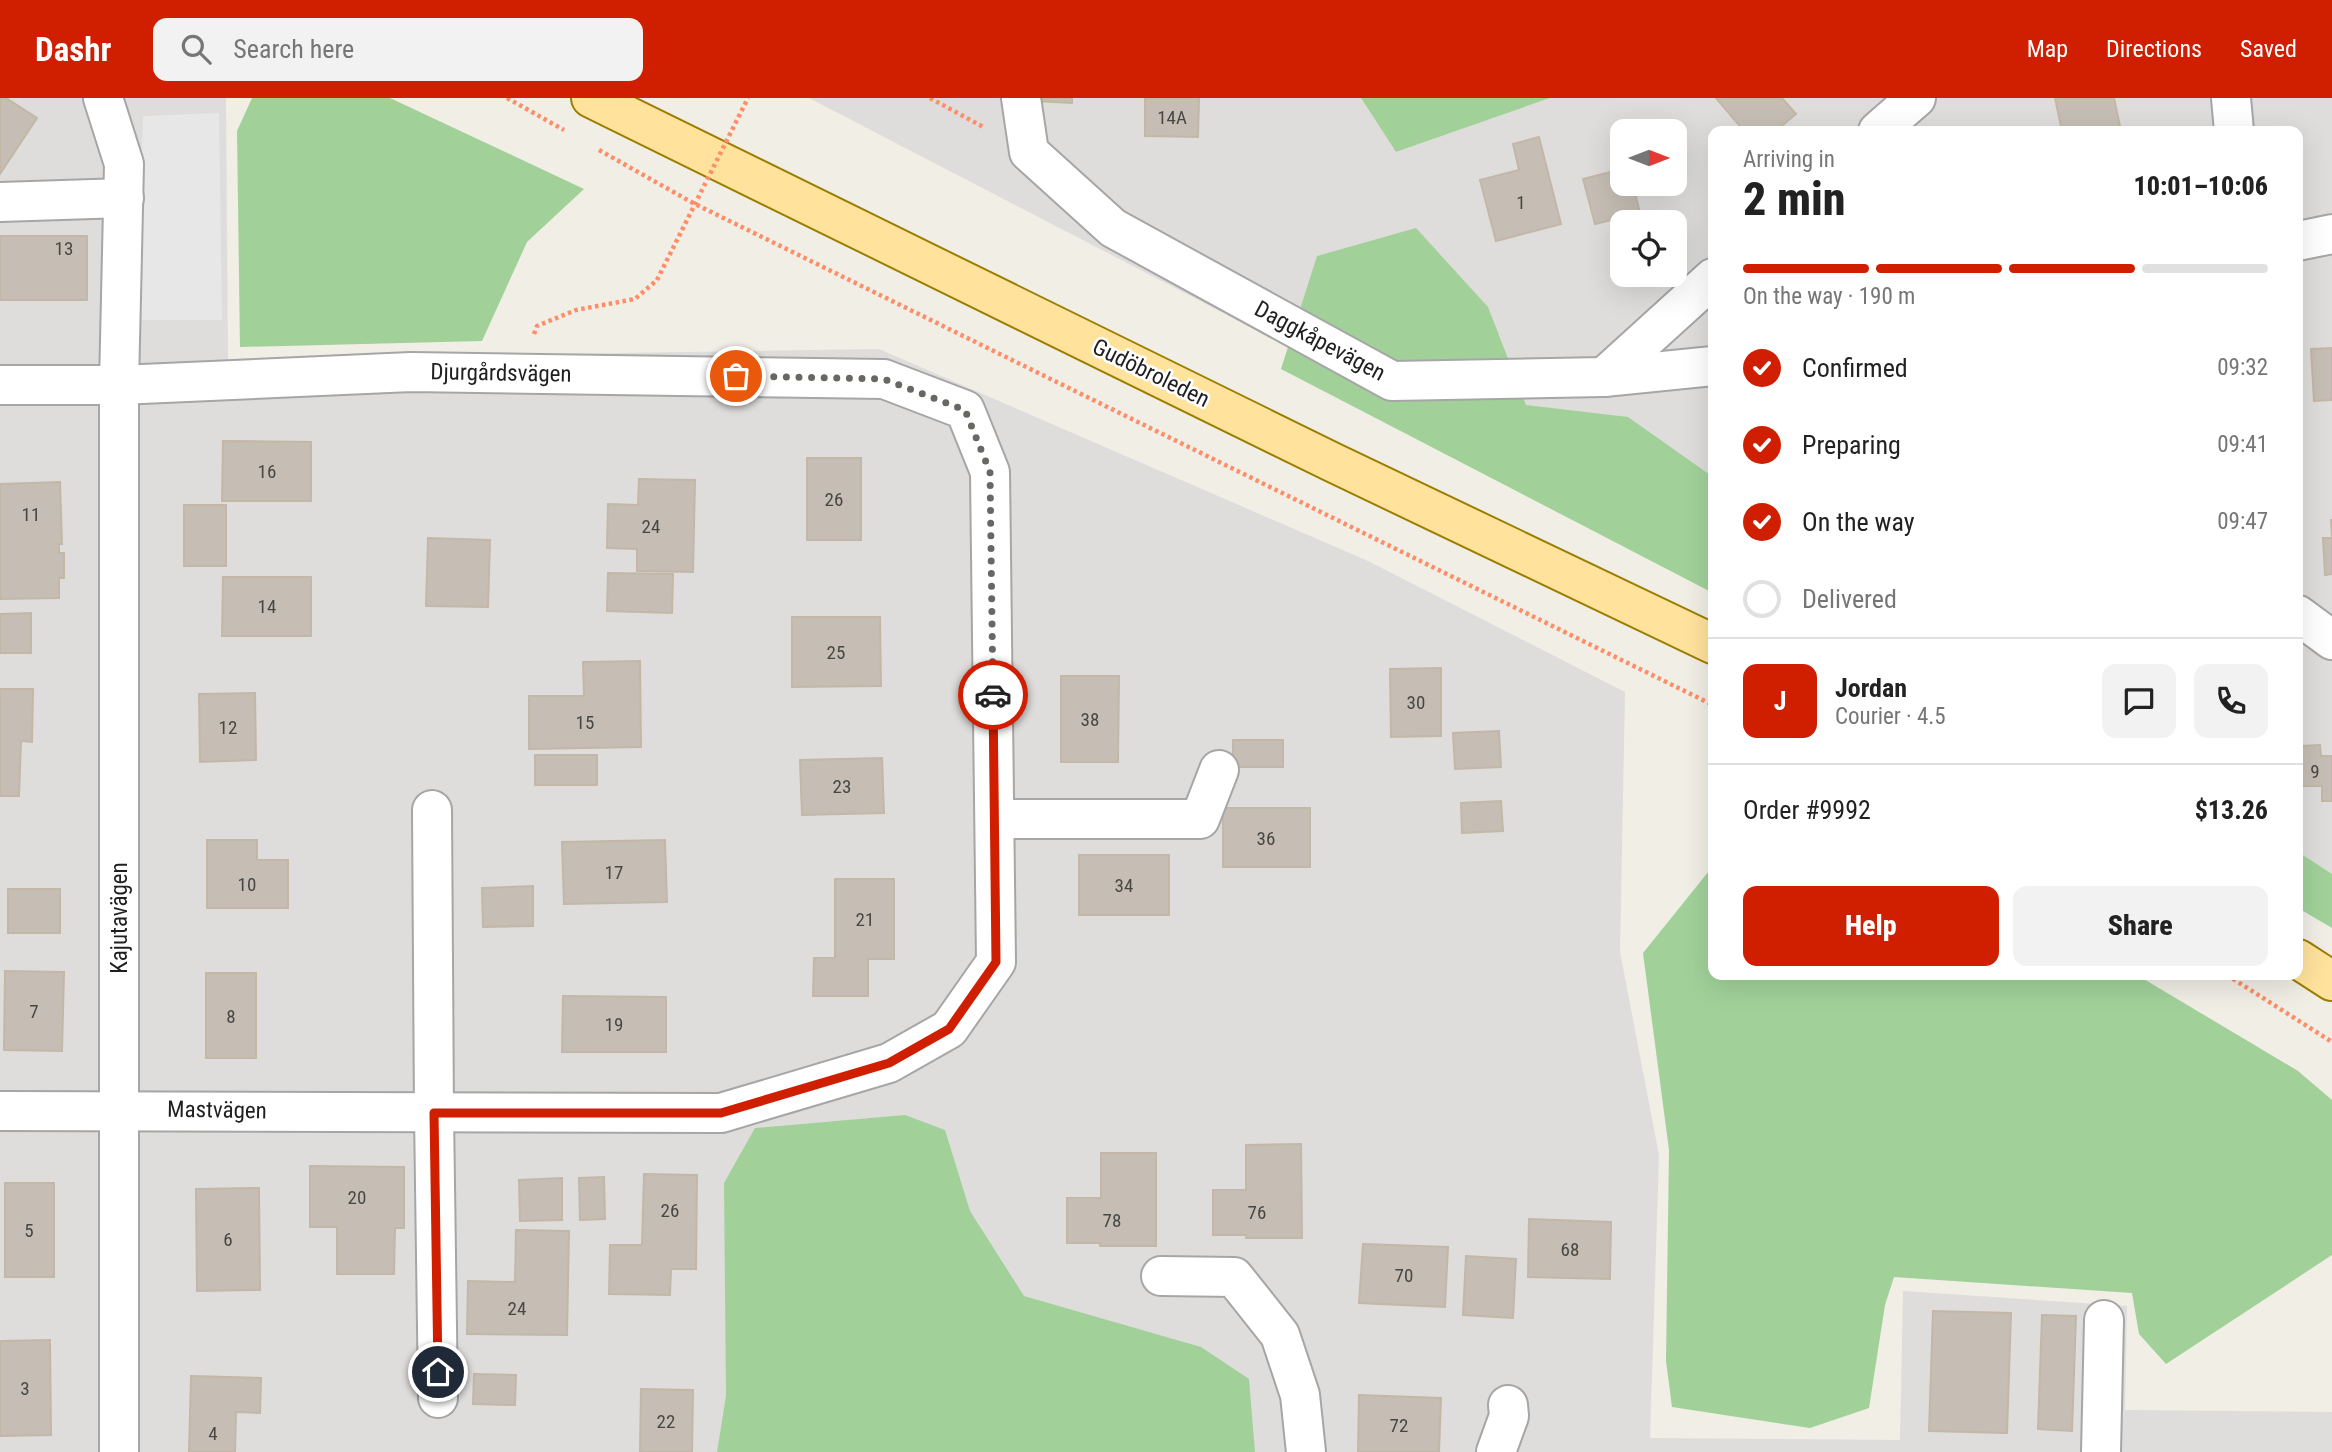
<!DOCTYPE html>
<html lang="en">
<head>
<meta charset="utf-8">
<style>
  body { margin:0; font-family:"Roboto Condensed",sans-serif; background:#f2f2f2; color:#222; height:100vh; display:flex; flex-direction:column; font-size:26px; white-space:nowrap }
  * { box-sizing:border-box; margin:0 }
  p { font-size:23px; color:#767676 }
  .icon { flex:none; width:38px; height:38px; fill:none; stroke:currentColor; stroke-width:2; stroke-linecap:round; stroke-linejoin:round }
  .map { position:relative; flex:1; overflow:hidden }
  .sheet { position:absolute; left:1708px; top:28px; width:595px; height:854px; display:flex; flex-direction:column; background:#fff; border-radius:14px; box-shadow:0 7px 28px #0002 }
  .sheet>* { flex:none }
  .needle { width:46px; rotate:90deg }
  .controls { position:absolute; left:1610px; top:21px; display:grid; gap:14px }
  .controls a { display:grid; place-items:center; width:77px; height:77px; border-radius:14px; background:#fff; box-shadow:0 7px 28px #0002; font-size:35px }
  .pin { position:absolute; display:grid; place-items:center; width:60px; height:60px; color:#fff; margin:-30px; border:4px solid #fff; border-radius:50%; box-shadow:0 2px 7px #0007 }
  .courier { position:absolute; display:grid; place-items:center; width:70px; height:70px; margin:-35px; border:5px solid #cf1e00; border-radius:50%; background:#fff; color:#222; box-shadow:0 2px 9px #0007 }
  .headline em { font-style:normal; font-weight:800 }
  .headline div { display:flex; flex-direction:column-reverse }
  .headline { display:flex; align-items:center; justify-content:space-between; height:119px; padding:0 35px }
  h1 { font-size:46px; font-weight:800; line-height:52px }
  .bar { display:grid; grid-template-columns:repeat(4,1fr); gap:10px 7px; align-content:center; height:84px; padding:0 35px }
  .bar i { height:9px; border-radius:5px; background:#e0e0e0 }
  .bar .active { background:#cf1e00 }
  .bar p { grid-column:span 4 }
  .line { display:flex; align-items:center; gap:18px; padding:0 35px; border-top:2px solid #e0e0e0 }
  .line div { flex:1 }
  .round { display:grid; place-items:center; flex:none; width:74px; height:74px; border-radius:14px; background:#f2f2f2 }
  ol { padding:0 35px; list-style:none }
  li { display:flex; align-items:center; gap:21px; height:77px }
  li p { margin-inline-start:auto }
  li .icon { padding:7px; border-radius:50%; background:#cf1e00; color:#fff; stroke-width:4 }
  li:last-child { color:#767676 }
  li i { width:38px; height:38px; border:4px solid #e0e0e0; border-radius:50% }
  .action { display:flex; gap:14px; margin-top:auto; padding:14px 35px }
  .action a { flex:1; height:80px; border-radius:14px; background:#cf1e00; color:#fff; font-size:28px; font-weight:800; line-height:80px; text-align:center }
  .action a+a { background:#f2f2f2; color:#222 }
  header { display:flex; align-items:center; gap:42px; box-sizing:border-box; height:98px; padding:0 35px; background:#cf1e00; color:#fff }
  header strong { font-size:33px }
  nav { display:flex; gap:38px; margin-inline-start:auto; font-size:24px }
  .search { width:490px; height:63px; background:#f2f2f2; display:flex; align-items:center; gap:18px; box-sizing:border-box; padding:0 24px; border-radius:14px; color:#767676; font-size:26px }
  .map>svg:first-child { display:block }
</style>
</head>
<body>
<header>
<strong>Dashr</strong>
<div class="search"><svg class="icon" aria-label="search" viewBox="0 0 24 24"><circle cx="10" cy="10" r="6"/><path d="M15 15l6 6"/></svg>Search here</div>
<nav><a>Map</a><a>Directions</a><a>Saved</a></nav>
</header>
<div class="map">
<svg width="2332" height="1354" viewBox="0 0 2332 1354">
  <rect width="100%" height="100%" fill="#f0eee5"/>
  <g fill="#dedddc" fill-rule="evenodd">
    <path d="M 0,0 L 226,0 L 228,261 L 879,251 L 1368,463 L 1625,594 L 1620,854 L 1659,1057 L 1650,1340 L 1900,1342 L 1903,1193 L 2127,1208 L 2125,1312 L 2332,1314 L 2332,1354 L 0,1354 Z"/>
    <path d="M 809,0 L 1361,0 L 1396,54 L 1550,0 L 2332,0 L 2332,814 L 2298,795 L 2298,33 L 1713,33 L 1713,469 ZM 1622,33 L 1675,33 L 1675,86 L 1622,86 ZM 1622,124 L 1675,124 L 1675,177 L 1622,177 Z"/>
  </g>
  <g fill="#a1d199">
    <path d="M 252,0 L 390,0 L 584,91 L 527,144 L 482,243 L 240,249 L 237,33 Z"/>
    <path d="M 1361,0 L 1550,0 L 1396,54 Z"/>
    <path d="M 1416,130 L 1488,209 L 1526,307 L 1628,319 L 1713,379 L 1713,495 L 1281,271 L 1317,158 Z"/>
    <path d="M 2298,754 L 2332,776 L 2332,830 L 2298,810 Z"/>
    <path d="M 1713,768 L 1713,877 L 2137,877 L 2298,973 L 2332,1002 L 2332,1157 L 2166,1266 L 2139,1236 L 2132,1195 L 1894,1179 L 1885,1207 L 1869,1310 L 1810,1330 L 1672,1309 L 1666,1263 L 1669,1052 L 1643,855 Z"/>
    <path d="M 905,1017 L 945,1032 L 970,1113 L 1024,1198 L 1201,1249 L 1249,1281 L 1255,1354 L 717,1354 L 726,1298 L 724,1085 L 755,1030 Z"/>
  </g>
  <path fill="#e7e7e7" d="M 219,15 L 222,222 L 137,222 L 143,18 Z"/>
  <g fill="#c6beb4" stroke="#c3b7a7" stroke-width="2">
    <path d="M 0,0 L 6,0 L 37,20 L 0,76 Z"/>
    <path d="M 1037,0 L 1072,0 L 1072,5 L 1036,3 Z"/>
    <path d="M 1145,0 L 1199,0 L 1198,39 L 1145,38 Z"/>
    <path d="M 1716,0 L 1782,0 L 1796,16 L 1776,33 L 1744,33 Z"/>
    <path d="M 2055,0 L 2114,0 L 2121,33 L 2062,33 Z"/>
    <path d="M 1539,39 L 1561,126 L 1496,143 L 1480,82 L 1519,72 L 1513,46 Z"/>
    <path d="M 1622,71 L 1622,86 L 1633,86 L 1640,115 L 1595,126 L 1583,81 Z"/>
    <rect x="0" y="138" width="87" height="64"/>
    <path d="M 2332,250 L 2332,302 L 2314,303 L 2311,251 Z"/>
    <path d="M 223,343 L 311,344 L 311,403 L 222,403 Z"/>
    <rect x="807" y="360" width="54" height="82"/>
    <path d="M 639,381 L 695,382 L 693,474 L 637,473 L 637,451 L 607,450 L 608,406 L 638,407 Z"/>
    <path d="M 60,384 L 62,446 L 59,446 L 59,455 L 64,455 L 64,480 L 59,480 L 59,500 L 0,501 L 0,386 Z"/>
    <rect x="184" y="407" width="42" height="61"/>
    <path d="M 2331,422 L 2332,422 L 2332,476 L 2325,477 L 2323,440 L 2332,440 Z"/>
    <path d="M 428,440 L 490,442 L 488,509 L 426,508 Z"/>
    <path d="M 608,475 L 673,476 L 672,515 L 607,513 Z"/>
    <path d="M 223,479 L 311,479 L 311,538 L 222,538 Z"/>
    <path d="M 31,515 L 31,555 L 0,555 L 0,516 Z"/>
    <path d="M 792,519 L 880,519 L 881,588 L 792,589 Z"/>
    <path d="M 640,563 L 641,649 L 529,651 L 529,598 L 584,598 L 583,564 Z"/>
    <path d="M 1441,570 L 1441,638 L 1391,639 L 1390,571 Z"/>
    <path d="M 1061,578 L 1119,578 L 1118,664 L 1061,664 Z"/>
    <path d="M 0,591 L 33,591 L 32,644 L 21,643 L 19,698 L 0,698 Z"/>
    <path d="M 255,595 L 256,662 L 200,664 L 199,596 Z"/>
    <path d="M 1499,633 L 1501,669 L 1455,671 L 1453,635 Z"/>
    <rect x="1233" y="642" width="50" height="27"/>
    <path d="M 2320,647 L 2321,658 L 2332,658 L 2332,703 L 2322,703 L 2322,688 L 2298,688 L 2298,648 Z"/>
    <rect x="535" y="657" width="62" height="30"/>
    <path d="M 882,660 L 884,715 L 802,717 L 800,662 Z"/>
    <path d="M 1501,703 L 1503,733 L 1462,735 L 1461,705 Z"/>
    <rect x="1223" y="710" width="87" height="59"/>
    <path d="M 207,742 L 257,742 L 257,762 L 288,762 L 288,810 L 207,810 Z"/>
    <path d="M 665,742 L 667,804 L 564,806 L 562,744 Z"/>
    <rect x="1079" y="757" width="90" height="60"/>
    <path d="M 835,781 L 894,781 L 894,861 L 868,861 L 868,898 L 813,898 L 814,860 L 835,860 Z"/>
    <path d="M 533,788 L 533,828 L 483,829 L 482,790 Z"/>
    <rect x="8" y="791" width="52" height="44"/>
    <path d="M 5,873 L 64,874 L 62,953 L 4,952 Z"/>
    <rect x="206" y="875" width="50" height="85"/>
    <path d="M 563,898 L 666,899 L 666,954 L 562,954 Z"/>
    <path d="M 1301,1046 L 1302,1140 L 1246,1140 L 1246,1137 L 1213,1137 L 1213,1092 L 1246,1092 L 1246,1047 Z"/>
    <path d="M 1101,1055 L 1156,1055 L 1156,1148 L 1100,1148 L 1100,1145 L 1067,1145 L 1067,1100 L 1101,1100 Z"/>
    <path d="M 310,1068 L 404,1069 L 404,1130 L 395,1130 L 394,1176 L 337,1176 L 337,1129 L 310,1129 Z"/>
    <path d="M 644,1076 L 697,1077 L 696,1171 L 671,1171 L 670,1197 L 609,1196 L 610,1147 L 642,1147 Z"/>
    <path d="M 604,1079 L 605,1121 L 580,1122 L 579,1080 Z"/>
    <path d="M 562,1080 L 562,1122 L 520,1123 L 519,1082 Z"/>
    <rect x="5" y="1085" width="49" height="94"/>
    <path d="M 259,1090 L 260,1192 L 197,1193 L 196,1091 Z"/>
    <path d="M 1529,1121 L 1611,1124 L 1610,1181 L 1528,1179 Z"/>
    <path d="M 516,1132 L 569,1133 L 567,1237 L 467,1236 L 468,1183 L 515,1184 Z"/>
    <path d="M 1363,1146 L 1448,1149 L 1445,1209 L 1359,1205 Z"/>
    <path d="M 1466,1158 L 1516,1161 L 1513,1220 L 1463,1217 Z"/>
    <path d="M 1933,1213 L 2011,1215 L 2007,1335 L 1929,1333 Z"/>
    <path d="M 2042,1217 L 2076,1218 L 2072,1333 L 2038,1331 Z"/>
    <path d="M 50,1242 L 51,1337 L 0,1338 L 0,1243 Z"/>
    <path d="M 474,1276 L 516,1277 L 515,1307 L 473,1306 Z"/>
    <path d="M 191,1278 L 261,1280 L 260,1315 L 236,1314 L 235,1354 L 189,1354 Z"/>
    <path d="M 641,1291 L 693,1292 L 692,1354 L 640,1354 Z"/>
    <path d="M 1359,1297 L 1441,1300 L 1439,1354 L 1358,1354 Z"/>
  </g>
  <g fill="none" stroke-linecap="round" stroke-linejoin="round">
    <g stroke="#a6a6a6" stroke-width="42">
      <g id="minor">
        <path d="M 103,0 L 124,66 L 119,287 L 119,1354"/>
        <path d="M 1021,0 L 1029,54 L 1113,130 L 1392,283 L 1604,279 L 1713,268"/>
        <path d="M 2231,0 L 2234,33"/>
        <path d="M 1878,33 L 1916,0"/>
        <path d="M 0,104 L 124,100"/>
        <path d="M 2298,143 L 2332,136"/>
        <path d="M 1604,279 L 1713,180"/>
        <path d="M 0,287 L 119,287 L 411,274 L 884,281 L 965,312 L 990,374 L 996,864 L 949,931 L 889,965 L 721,1015 L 0,1013"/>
        <path d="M 2298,517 L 2332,542"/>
        <path d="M 432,712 L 434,1015 L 438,1300"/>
        <path d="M 995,721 L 1200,721 L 1219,672"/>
        <path d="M 1161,1178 L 1234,1179 L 1280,1237 L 1300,1297 L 1306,1354"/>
        <path d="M 1496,1354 L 1509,1318 L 1508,1307"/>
        <path d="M 2101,1354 L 2104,1222"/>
      </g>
    </g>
    <g stroke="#9b7e00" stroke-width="42">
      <g id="major">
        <path d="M 591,0 L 1332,364 L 1713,546"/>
        <path d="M 2298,861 L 2332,883"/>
      </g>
    </g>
    <g stroke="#ff8d68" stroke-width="4.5" stroke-dasharray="3.5 3.5" stroke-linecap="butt">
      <path d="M 507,0 L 564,32"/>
      <path d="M 930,0 L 985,30"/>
      <path d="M 599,52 L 693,105 L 1713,607"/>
      <path d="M 534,236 L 537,228 L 576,212 L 635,201 L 657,182"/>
      <path d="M 2227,877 L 2332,944"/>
    </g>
    <use href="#minor" stroke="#fff" stroke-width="38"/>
    <use href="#major" stroke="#ffe29c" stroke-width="38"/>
    <path stroke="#ff8d68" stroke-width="4.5" stroke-dasharray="3.5 3.5" stroke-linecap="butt" d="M 657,182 L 748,0"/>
  </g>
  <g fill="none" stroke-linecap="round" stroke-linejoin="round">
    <path stroke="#686764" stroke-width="7" stroke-dasharray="0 12.6" d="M 736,278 L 884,281 L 965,312 L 990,374 L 993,597"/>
    <path stroke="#cf1e00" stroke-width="9" d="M 438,1274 L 434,1015 L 721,1015 L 889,965 L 949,931 L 996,864 L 993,597"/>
  </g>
  <g text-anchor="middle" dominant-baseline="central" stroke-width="5" stroke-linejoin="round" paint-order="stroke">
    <g font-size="19" fill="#494744">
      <text x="1172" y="19">14A</text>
      <text x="1521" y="104">1</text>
      <text x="64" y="150">13</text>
      <text x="267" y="373">16</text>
      <text x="834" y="401">26</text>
      <text x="31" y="416">11</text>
      <text x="651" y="428">24</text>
      <text x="267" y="508">14</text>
      <text x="836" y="554">25</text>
      <text x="1416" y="604">30</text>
      <text x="1090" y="621">38</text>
      <text x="585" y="624">15</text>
      <text x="228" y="629">12</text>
      <text x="2315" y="673">9</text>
      <text x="842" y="688">23</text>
      <text x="1266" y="740">36</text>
      <text x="614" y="774">17</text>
      <text x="247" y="786">10</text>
      <text x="1124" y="787">34</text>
      <text x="865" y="821">21</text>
      <text x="34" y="913">7</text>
      <text x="231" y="918">8</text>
      <text x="614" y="926">19</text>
      <text x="357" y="1099">20</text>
      <text x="670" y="1112">26</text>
      <text x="1257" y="1114">76</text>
      <text x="1112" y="1122">78</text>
      <text x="29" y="1132">5</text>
      <text x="228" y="1141">6</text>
      <text x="1570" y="1151">68</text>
      <text x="1404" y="1177">70</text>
      <text x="517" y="1210">24</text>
      <text x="25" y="1290">3</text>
      <text x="666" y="1323">22</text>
      <text x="1399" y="1327">72</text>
      <text x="213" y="1335">4</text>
    </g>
    <g font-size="23" fill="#1f1f1f" stroke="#fff">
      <text transform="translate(1320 243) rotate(28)">Daggkåpevägen</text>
      <text transform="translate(501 275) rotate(1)">Djurgårdsvägen</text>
      <text transform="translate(1151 275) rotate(26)">Gudöbroleden</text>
      <text transform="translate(119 820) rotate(-90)">Kajutavägen</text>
      <text transform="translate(217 1012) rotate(1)">Mastvägen</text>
    </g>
  </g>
</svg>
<div class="controls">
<a><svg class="needle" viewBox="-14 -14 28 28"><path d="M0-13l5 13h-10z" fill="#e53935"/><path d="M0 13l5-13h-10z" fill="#767676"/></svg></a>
<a><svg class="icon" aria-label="locate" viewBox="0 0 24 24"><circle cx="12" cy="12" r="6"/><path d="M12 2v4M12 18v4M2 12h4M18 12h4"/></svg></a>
</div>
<div class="pin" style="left:736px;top:278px;background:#ea580c"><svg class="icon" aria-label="bag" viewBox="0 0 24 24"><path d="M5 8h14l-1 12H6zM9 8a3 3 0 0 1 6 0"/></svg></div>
<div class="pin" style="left:438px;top:1274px;background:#1f2937"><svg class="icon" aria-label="home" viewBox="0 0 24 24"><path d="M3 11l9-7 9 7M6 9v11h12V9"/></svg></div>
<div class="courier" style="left:993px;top:597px"><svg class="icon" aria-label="car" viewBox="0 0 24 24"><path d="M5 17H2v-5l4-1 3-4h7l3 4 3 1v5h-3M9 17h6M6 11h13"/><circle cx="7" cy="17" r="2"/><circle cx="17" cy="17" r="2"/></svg></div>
<section class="sheet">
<div class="headline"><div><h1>2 min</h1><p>Arriving in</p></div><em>10:01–10:06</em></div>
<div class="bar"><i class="active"></i><i class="active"></i><i class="active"></i><i></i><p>On the way · 190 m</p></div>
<ol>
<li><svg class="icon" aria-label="check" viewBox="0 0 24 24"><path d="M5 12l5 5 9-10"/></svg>Confirmed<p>09:32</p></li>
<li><svg class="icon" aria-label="check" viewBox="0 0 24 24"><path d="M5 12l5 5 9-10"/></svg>Preparing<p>09:41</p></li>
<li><svg class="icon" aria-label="check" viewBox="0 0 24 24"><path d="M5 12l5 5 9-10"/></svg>On the way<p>09:47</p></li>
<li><i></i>Delivered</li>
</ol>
<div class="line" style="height:126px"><b class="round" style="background:#cf1e00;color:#fff">J</b><div><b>Jordan</b><p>Courier · 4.5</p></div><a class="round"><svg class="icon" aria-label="chat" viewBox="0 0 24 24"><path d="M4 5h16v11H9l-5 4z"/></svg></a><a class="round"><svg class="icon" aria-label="phone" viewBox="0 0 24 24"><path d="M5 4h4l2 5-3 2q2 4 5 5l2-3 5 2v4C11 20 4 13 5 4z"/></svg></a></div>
<div class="line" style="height:91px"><div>Order #9992</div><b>$13.26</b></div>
<div class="action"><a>Help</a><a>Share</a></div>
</section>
</div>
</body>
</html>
